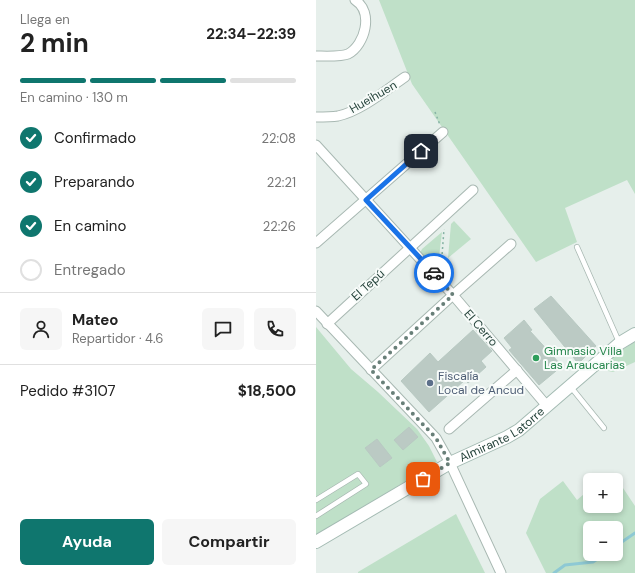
<!DOCTYPE html>
<html lang="es">
<head>
<meta charset="utf-8">
<style>
  body { margin:0; font-family:"DM Sans",sans-serif; background:#f6f6f6; color:#222; height:100vh; display:flex; flex-direction:column; font-size:15px; white-space:nowrap }
  * { box-sizing:border-box; margin:0 }
  p { font-size:13px; color:#767676 }
  .icon { flex:none; width:22px; height:22px; fill:none; stroke:currentColor; stroke-width:2; stroke-linecap:round; stroke-linejoin:round }
  .map { position:relative; flex:1; overflow:hidden }
  .details { display:flex; flex-direction:column; background:#fff; width:316px }
  .details>* { flex:none }
  .buttons { position:absolute; left:267px; top:473px; display:grid; gap:8px }
  .buttons a { display:grid; place-items:center; width:40px; height:40px; border-radius:6px; background:#fff; box-shadow:0 2px 6px #0003; font-size:20px }
  .pin { position:absolute; display:grid; place-items:center; width:34px; height:34px; color:#fff; margin:-17px; border-radius:8px; box-shadow:0 2px 6px #0006 }
  .courier { position:absolute; display:grid; place-items:center; width:40px; height:40px; margin:-20px; border:3px solid #1a73e8; border-radius:50%; background:#fff; color:#222; box-shadow:0 1px 5px #0007 }
  .summary em { font-style:normal; font-weight:700 }
  .summary div { display:flex; flex-direction:column-reverse }
  .summary { display:flex; align-items:center; justify-content:space-between; height:68px; padding:0 20px }
  h1 { font-size:26px; font-weight:700; line-height:30px }
  .bar { display:grid; grid-template-columns:repeat(4,1fr); gap:6px 4px; align-content:center; height:48px; padding:0 20px }
  .bar i { height:5px; border-radius:3px; background:#e0e0e0 }
  .bar .active { background:#0f766e }
  .bar p { grid-column:span 4 }
  .line { display:flex; align-items:center; gap:10px; padding:0 20px; border-top:1px solid #e0e0e0 }
  .line div { flex:1 }
  .round { display:grid; place-items:center; flex:none; width:42px; height:42px; border-radius:6px; background:#f6f6f6 }
  ol { padding:0 20px; list-style:none }
  li { display:flex; align-items:center; gap:12px; height:44px }
  li p { margin-inline-start:auto }
  li .icon { padding:4px; border-radius:50%; background:#0f766e; color:#fff; stroke-width:4 }
  li:last-child { color:#767676 }
  li i { width:22px; height:22px; border:2px solid #e0e0e0; border-radius:50% }
  .button { display:flex; gap:8px; margin-top:auto; padding:8px 20px }
  .button a { flex:1; height:46px; border-radius:6px; background:#0f766e; color:#fff; font-size:16px; font-weight:700; line-height:46px; text-align:center }
  .button a+a { background:#f6f6f6; color:#222 }
  main { display:flex; flex:1; min-height:0 }
  .map>svg:first-child { display:block }
</style>
</head>
<body>
<main>
<section class="details">
<div class="summary"><div><h1>2 min</h1><p>Llega en</p></div><em>22:34–22:39</em></div>
<div class="bar"><i class="active"></i><i class="active"></i><i class="active"></i><i></i><p>En camino · 130 m</p></div>
<ol>
<li><svg class="icon" aria-label="check" viewBox="0 0 24 24"><path d="M5 12l5 5 9-10"/></svg>Confirmado<p>22:08</p></li>
<li><svg class="icon" aria-label="check" viewBox="0 0 24 24"><path d="M5 12l5 5 9-10"/></svg>Preparando<p>22:21</p></li>
<li><svg class="icon" aria-label="check" viewBox="0 0 24 24"><path d="M5 12l5 5 9-10"/></svg>En camino<p>22:26</p></li>
<li><i></i>Entregado</li>
</ol>
<div class="line" style="height:72px"><a class="round"><svg class="icon" aria-label="person" viewBox="0 0 24 24"><circle cx="12" cy="8" r="4"/><path d="M4 21q1-7 8-7t8 7"/></svg></a><div><b>Mateo</b><p>Repartidor · 4.6</p></div><a class="round"><svg class="icon" aria-label="chat" viewBox="0 0 24 24"><path d="M4 5h16v11H9l-5 4z"/></svg></a><a class="round"><svg class="icon" aria-label="phone" viewBox="0 0 24 24"><path d="M5 4h4l2 5-3 2q2 4 5 5l2-3 5 2v4C11 20 4 13 5 4z"/></svg></a></div>
<div class="line" style="height:52px"><div>Pedido #3107</div><b>$18,500</b></div>
<div class="button"><a>Ayuda</a><a>Compartir</a></div>
</section>
<div class="map">
<svg width="319" height="573" viewBox="0 0 319 573">
  <rect width="100%" height="100%" fill="#e6efeb"/>
  <g fill="#bfe0c8" fill-rule="evenodd">
    <path d="M 63,0 L 319,0 L 319,194 L 311,180 L 249,208 L 261,242 L 220,262 L 96,84 Z"/>
    <path d="M 138,221 L 155,239 L 132,258 L 135,224 Z"/>
    <path d="M 126,232 L 122,266 L 118,271 L 104,253 L 106,249 Z"/>
    <path d="M 0,327 L 35,369 L 62,392 L 101,429 L 113,446 L 121,462 L 0,536 Z"/>
    <path d="M 319,342 L 319,362 L 297,372 L 287,370 C 295,357 306,349 319,342 Z"/>
    <path d="M 247,481 L 261,500 L 274,489 L 274,506 L 300,506 L 300,493 L 307,488 L 319,506 L 319,573 L 230,573 L 210,533 L 224,499 ZM 274,528 L 300,528 L 300,554 L 274,554 Z"/>
    <path d="M 140,514 L 169,573 L 42,573 L 42,572 Z"/>
  </g>
  <g fill="none" stroke-linecap="round" stroke-linejoin="round">
    <g stroke="#8ec9d4" stroke-width="3">
      <path d="M 300,546 L 319,533"/>
      <path d="M 238,573 L 249,565 L 277,562 L 289,554"/>
    </g>
  </g>
  <g fill="#bbcac4" stroke="#b8c9c2">
    <path d="M 235,296 L 280,346 L 264,362 L 261,362 L 218,309 Z"/>
    <path d="M 208,320 L 216,330 L 214,331 L 246,366 L 223,385 L 193,350 L 196,348 L 188,338 Z"/>
    <path d="M 157,330 L 176,351 L 165,361 L 170,367 L 152,383 L 149,380 L 113,412 L 85,381 L 114,353 L 122,362 Z"/>
    <path d="M 93,427 L 102,437 L 87,450 L 78,440 Z"/>
    <path d="M 61,439 L 76,458 L 64,467 L 49,448 Z"/>
  </g>
  <g fill="none" stroke-linecap="round" stroke-linejoin="round">
    <g stroke="#a8b8b2" stroke-width="6">
      <g id="lane">
        <path d="M 261,247 L 303,342"/>
        <path d="M 254,386 L 288,428"/>
        <path d="M 0,500 L 42,474 L 50,484 L 0,516"/>
      </g>
    </g>
    <g stroke="#a8b8b2" stroke-width="11">
      <g id="street">
        <path d="M 0,56 C 8,56 25,57 32,54 C 49,45 58,12 39,0"/>
        <path d="M 0,117 C 7,117 15,117 22,116 C 45,111 70,90 89,77"/>
        <path d="M 0,145 L 137,295 L 231,406"/>
        <path d="M 0,243 L 127,132"/>
        <path d="M 0,311 L 120,438 L 134,463 L 185,573"/>
        <path d="M 11,324 L 157,190"/>
        <path d="M 55,370 L 137,295 L 195,244"/>
        <path d="M 133,429 L 201,370"/>
      </g>
    </g>
    <g stroke="#a4bbb3" stroke-width="14">
      <g id="secondary">
        <path id="s1" d="M 0,542 L 134,463 L 191,437 L 203,430 L 304,343 L 319,334"/>
      </g>
    </g>
    <g stroke="#86b3a5" stroke-width="1.5" stroke-dasharray="2 3" stroke-linecap="butt">
      <path d="M 119,112 L 124,125"/>
      <path d="M 125,269 L 128,229"/>
    </g>
    <use href="#lane" stroke="#fff" stroke-width="4.5"/>
    <use href="#street" stroke="#fff" stroke-width="9"/>
    <use href="#secondary" stroke="#fff" stroke-width="12"/>
  </g>
  <g fill="none" stroke-linecap="round" stroke-linejoin="round">
    <path stroke="#687f78" stroke-width="4" stroke-dasharray="0 7.2" d="M 107,479 L 134,463 L 120,438 L 55,370 L 137,295 L 118,273"/>
    <path stroke="#1a73e8" stroke-width="5" d="M 105,151 L 50,200 L 118,273"/>
  </g>
  <circle fill="#2e9e5b" stroke="#f7fbf9" stroke-width="1.5" cx="220" cy="358" r="4"/>
  <circle fill="#5c6f8a" stroke="#f7fbf9" stroke-width="1.5" cx="114" cy="383" r="4"/>
  <g text-anchor="middle" dominant-baseline="central" stroke-width="4" stroke-linejoin="round" paint-order="stroke">
    <g font-size="12" fill="#24423a" stroke="#f7fbf9">
      <text transform="translate(57 97) rotate(-30)">Hueihuen</text>
      <text transform="translate(52 285) rotate(-42)">El Tepú</text>
      <text transform="translate(165 328) rotate(49)">El Cerro</text>
      <text stroke="none"><textPath href="#s1" startOffset="215">Almirante Latorre</textPath></text>
    </g>
    <g font-size="12" fill="#27864d" stroke="#f7fbf9" text-anchor="start">
      <text x="228" y="351">Gimnasio Villa<tspan x="228" dy="14">Las Araucarias</tspan></text>
    </g>
    <g font-size="12" fill="#4e5e75" stroke="#f7fbf9" text-anchor="start">
      <text x="122" y="376">Fiscalía<tspan x="122" dy="14">Local de Ancud</tspan></text>
    </g>
  </g>
</svg>
<div class="buttons">
<a>+</a>
<a>−</a>
</div>
<div class="pin" style="left:107px;top:479px;background:#ea580c"><svg class="icon" aria-label="bag" viewBox="0 0 24 24"><path d="M5 8h14l-1 12H6zM9 8a3 3 0 0 1 6 0"/></svg></div>
<div class="pin" style="left:105px;top:151px;background:#1f2937"><svg class="icon" aria-label="home" viewBox="0 0 24 24"><path d="M3 11l9-7 9 7M6 9v11h12V9"/></svg></div>
<div class="courier" style="left:118px;top:273px"><svg class="icon" aria-label="car" viewBox="0 0 24 24"><path d="M5 17H2v-5l4-1 3-4h7l3 4 3 1v5h-3M9 17h6M6 11h13"/><circle cx="7" cy="17" r="2"/><circle cx="17" cy="17" r="2"/></svg></div>
</div>
</main>
</body>
</html>
